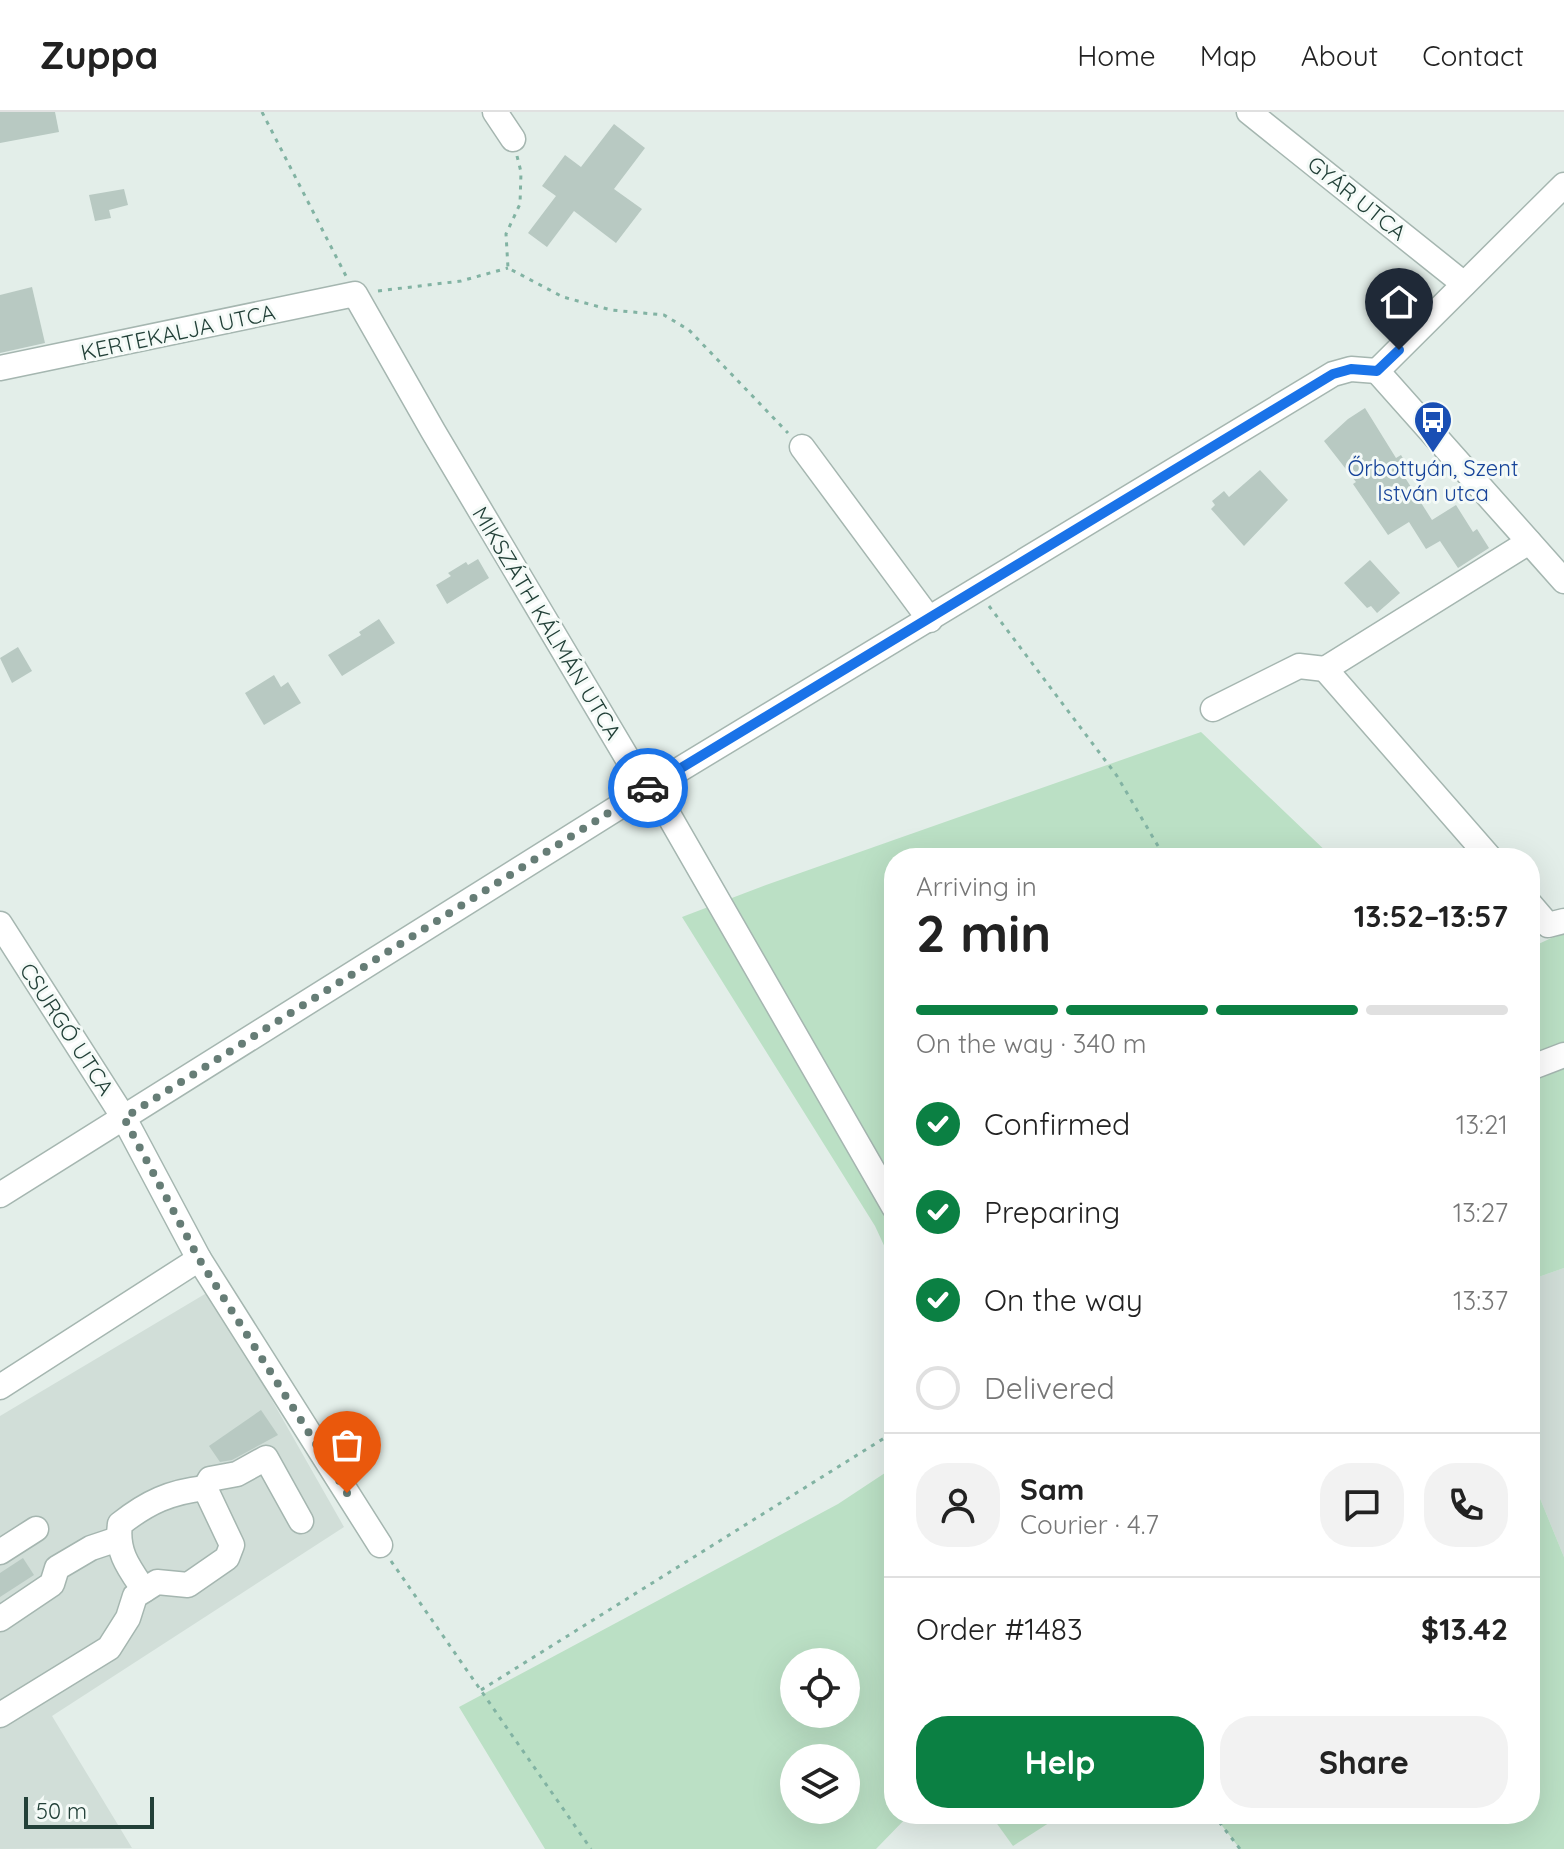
<!DOCTYPE html>
<html lang="en">
<head>
<meta charset="utf-8">
<style>
  body { margin:0; font-family:Quicksand,sans-serif; background:#f2f2f2; color:#222; height:100vh; display:flex; flex-direction:column; font-size:30px; white-space:nowrap }
  * { box-sizing:border-box; margin:0 }
  p { font-size:26px; color:#767676 }
  .icon { flex:none; width:44px; height:44px; fill:none; stroke:currentColor; stroke-width:2; stroke-linecap:round; stroke-linejoin:round }
  .map { position:relative; flex:1; overflow:hidden }
  .sheet { position:absolute; left:884px; top:736px; width:656px; height:976px; display:flex; flex-direction:column; background:#fff; border-radius:32px; box-shadow:0 8px 32px #0002 }
  .sheet>* { flex:none }
  .fabs { position:absolute; left:780px; top:1536px; display:grid; gap:16px }
  .fabs a { display:grid; place-items:center; width:80px; height:80px; border-radius:50%; background:#fff; box-shadow:0 8px 32px #0002; font-size:40px }
  .scale { position:absolute; left:24px; bottom:20px; width:130px; box-sizing:border-box; padding-left:8px; border:4px solid #224038; border-top:0; font-size:22px; line-height:28px; white-space:nowrap; color:#224038; -webkit-text-stroke:6px #f4faf7; paint-order:stroke }
  .pin { position:absolute; display:grid; place-items:center; width:68px; height:68px; color:#fff; margin:-82px -34px; border-radius:50% 50% 50% 0; rotate:-45deg; box-shadow:0 0 8px #0007 }
  .pin .icon { rotate:45deg }
  .courier { position:absolute; display:grid; place-items:center; width:80px; height:80px; margin:-40px; border:6px solid #1a73e8; border-radius:50%; background:#fff; color:#222; box-shadow:0 2px 10px #0007 }
  .summary em { font-style:normal; font-weight:700 }
  .summary div { display:flex; flex-direction:column-reverse }
  .summary { display:flex; align-items:center; justify-content:space-between; height:136px; padding:0 32px }
  h1 { font-size:52px; font-weight:700; line-height:60px }
  .bar { display:grid; grid-template-columns:repeat(4,1fr); gap:12px 8px; align-content:center; height:96px; padding:0 32px }
  .bar i { height:10px; border-radius:6px; background:#e0e0e0 }
  .bar .on { background:#0b8043 }
  .bar p { grid-column:span 4 }
  .line { display:flex; align-items:center; gap:20px; padding:0 32px; border-top:2px solid #e0e0e0 }
  .line div { flex:1 }
  .round { display:grid; place-items:center; flex:none; width:84px; height:84px; border-radius:32px; background:#f2f2f2 }
  ol { padding:0 32px; list-style:none }
  li { display:flex; align-items:center; gap:24px; height:88px }
  li p { margin-inline-start:auto }
  li .icon { padding:8px; border-radius:50%; background:#0b8043; color:#fff; stroke-width:4 }
  li:last-child { color:#767676 }
  li i { width:44px; height:44px; border:4px solid #e0e0e0; border-radius:50% }
  .action { display:flex; gap:16px; margin-top:auto; padding:16px 32px }
  .action a { flex:1; height:92px; border-radius:32px; background:#0b8043; color:#fff; font-size:32px; font-weight:700; line-height:92px; text-align:center }
  .action a+a { background:#f2f2f2; color:#222 }
  header { display:flex; align-items:center; gap:48px; box-sizing:border-box; height:112px; padding:0 40px; background:#fff; border-bottom:2px solid #e0e0e0 }
  header strong { font-size:38px }
  nav { display:flex; gap:44px; margin-inline-start:auto; font-size:28px }
  .map>svg:first-child { display:block }
</style>
</head>
<body>
<header>
<strong>Zuppa</strong>
<nav><a>Home</a><a>Map</a><a>About</a><a>Contact</a></nav>
</header>
<div class="map">
<svg width="1564" height="1737" viewBox="0 0 1564 1737">
  <rect width="100%" height="100%" fill="#e3eee9"/>
  <g fill="#d1ded8">
    <path d="M 1564,1156 L 1564,1445 L 1530,1362 L 1530,1168 Z"/>
    <path d="M 210,1179 L 344,1415 L 52,1604 L 132,1736 L 0,1737 L 0,1304 Z"/>
  </g>
  <g fill="#bbe0c5" fill-rule="evenodd">
    <path d="M 1201,620 L 1333,746 L 894,746 L 894,1155 L 875,1114 L 682,805 L 766,773 Z"/>
    <path d="M 1564,820 L 1564,1156 L 1530,1168 L 1530,836 Z"/>
    <path d="M 894,1355 L 894,1702 L 910,1702 L 876,1737 L 545,1737 L 459,1595 L 838,1392 ZM 794,1550 L 846,1550 L 846,1602 L 794,1602 ZM 794,1646 L 846,1646 L 846,1698 L 794,1698 Z"/>
    <path d="M 1530,1362 L 1564,1445 L 1564,1737 L 1240,1737 L 1213,1702 L 1530,1702 Z"/>
    <path d="M 990,1702 L 1063,1702 L 1013,1734 Z"/>
  </g>
  <g fill="#b8c9c2">
    <path d="M 0,0 L 55,0 L 59,20 L 0,31 Z"/>
    <path d="M 614,12 L 645,36 L 614,77 L 642,97 L 616,131 L 574,99 L 547,135 L 528,121 L 556,84 L 542,74 L 565,43 L 581,55 Z"/>
    <path d="M 124,77 L 128,93 L 109,98 L 111,106 L 95,109 L 89,83 Z"/>
    <path d="M 32,175 L 45,231 L 0,241 L 0,183 Z"/>
    <path d="M 1365,296 L 1396,346 L 1401,343 L 1411,360 L 1404,364 L 1432,408 L 1456,393 L 1473,420 L 1477,417 L 1489,436 L 1458,456 L 1440,429 L 1426,437 L 1409,410 L 1388,423 L 1353,372 L 1356,370 L 1324,329 L 1348,307 Z"/>
    <path d="M 1260,358 L 1288,388 L 1244,434 L 1211,397 L 1215,393 L 1212,389 L 1224,379 L 1229,385 Z"/>
    <path d="M 478,447 L 489,466 L 447,492 L 436,473 L 451,464 L 448,461 L 466,450 L 468,453 Z"/>
    <path d="M 1370,448 L 1400,481 L 1377,501 L 1371,494 L 1367,496 L 1344,471 Z"/>
    <path d="M 379,507 L 395,531 L 342,564 L 328,543 L 361,523 L 359,520 Z"/>
    <path d="M 18,535 L 32,559 L 12,571 L 0,546 Z"/>
    <path d="M 274,563 L 281,575 L 288,570 L 301,591 L 264,613 L 245,581 Z"/>
    <path d="M 261,1298 L 278,1323 L 232,1348 L 220,1350 L 209,1334 Z"/>
    <path d="M 23,1446 L 34,1463 L 0,1485 L 0,1461 Z"/>
  </g>
  <g fill="none" stroke-linecap="round" stroke-linejoin="round">
    <g stroke="#a5b6b0" stroke-width="27">
      <g id="minor">
        <path d="M 495,0 L 513,27"/>
        <path d="M 1249,0 L 1464,172"/>
        <path d="M 0,256 L 355,182 L 433,319 L 642,671 L 656,681 L 894,1095"/>
        <path d="M 1377,259 L 1564,469"/>
        <path d="M 1377,259 L 1564,73"/>
        <path d="M 802,335 L 930,508"/>
        <path d="M 1213,597 L 1299,554 L 1325,557"/>
        <path d="M 1490,746 L 1325,557 L 1529,430"/>
        <path d="M 1530,792 L 1548,813 L 1564,809"/>
        <path d="M 0,812 L 124,1006 L 199,1147 L 380,1433"/>
        <path d="M 1530,956 L 1564,943"/>
        <path d="M 0,1083 L 649,676 L 1333,262 L 1351,257 L 1377,259"/>
        <path d="M 0,1275 L 199,1147"/>
        <path d="M 0,1440 L 36,1417"/>
        <path d="M 144,1478 C 129,1456 116,1440 120,1412 C 148,1390 170,1380 205,1376"/>
        <path d="M 0,1507 L 52,1472 L 57,1456 L 91,1436 L 118,1427"/>
        <path d="M 0,1603 L 109,1536 L 128,1506 L 135,1484 L 157,1470 L 188,1473 L 227,1446 L 232,1433 L 205,1376 L 210,1367 L 237,1362 L 266,1346 L 301,1409"/>
      </g>
    </g>
    <g stroke="#82b3a3" stroke-width="3" stroke-dasharray="4 6" stroke-linecap="butt">
      <path d="M 262,0 L 346,164"/>
      <path d="M 517,44 L 521,60 L 520,92 L 506,122 L 508,156 L 563,185 L 611,198 L 664,203 L 689,218 L 788,321"/>
      <path d="M 378,179 L 461,169 L 508,156"/>
      <path d="M 989,494 L 1117,664 L 1165,746"/>
      <path d="M 391,1449 L 591,1737"/>
      <path d="M 481,1578 L 894,1320"/>
      <path d="M 1213,1702 L 1240,1737"/>
    </g>
    <use href="#minor" stroke="#fff" stroke-width="24"/>
  </g>
  <g fill="none" stroke-linecap="round" stroke-linejoin="round">
    <path stroke="#667d76" stroke-width="8" stroke-dasharray="0 14.4" d="M 347,1381 L 199,1147 L 124,1006 L 648,676"/>
    <path stroke="#1a73e8" stroke-width="10" d="M 648,676 L 1333,262 L 1351,257 L 1377,259 L 1399,238"/>
  </g>
  <defs>
    <g id="bus-pin" transform="scale(2)"><path d="M0 17L-7.5 6A9.5 9.5 0 1 1 7.5 6Z" fill="#1a4fb4" stroke="#f4faf7"/><path d="M-5-6H5V4H4V6H2V4H-2V6H-4V4H-5ZM-3.5-4V0h7V-4ZM-3.5 1.2v1.5H-2V1.2ZM2 1.2v1.5H3.5V1.2Z" fill="#fff"/></g>
  </defs>
  <g fill-rule="evenodd">
    <use href="#bus-pin" x="1433" y="308"/>
  </g>
  <g text-anchor="middle" dominant-baseline="central" stroke-width="6" stroke-linejoin="round" paint-order="stroke">
    <g font-size="22" fill="#224038" stroke="#f4faf7">
      <text transform="translate(1357 86) rotate(39)">GYÁR UTCA</text>
      <text transform="translate(178 220) rotate(-12)">KERTEKALJA UTCA</text>
      <text transform="translate(547 511) rotate(59)">MIKSZÁTH KÁLMÁN UTCA</text>
      <text transform="translate(67 917) rotate(57)">CSURGÓ UTCA</text>
    </g>
    <g font-size="22" fill="#164399" stroke="#f4faf7">
      <text x="1433" y="356">Őrbottyán, Szent<tspan x="1433" dy="25">István utca</tspan></text>
    </g>
  </g>
</svg>
<div class="fabs">
<a><svg class="icon" aria-label="locate" viewBox="0 0 24 24"><circle cx="12" cy="12" r="6"/><path d="M12 2v4M12 18v4M2 12h4M18 12h4"/></svg></a>
<a><svg class="icon" aria-label="layers" viewBox="0 0 24 24"><path d="M12 4l9 5-9 5-9-5zM3 14l9 5 9-5"/></svg></a>
</div>
<div class="scale">50 m</div>
<div class="pin" style="left:347px;top:1381px;background:#ea580c"><svg class="icon" aria-label="bag" viewBox="0 0 24 24"><path d="M5 8h14l-1 12H6zM9 8a3 3 0 0 1 6 0"/></svg></div>
<div class="pin" style="left:1399px;top:238px;background:#1f2937"><svg class="icon" aria-label="home" viewBox="0 0 24 24"><path d="M3 11l9-7 9 7M6 9v11h12V9"/></svg></div>
<div class="courier" style="left:648px;top:676px"><svg class="icon" aria-label="car" viewBox="0 0 24 24"><path d="M5 17H2v-5l4-1 3-4h7l3 4 3 1v5h-3M9 17h6M6 11h13"/><circle cx="7" cy="17" r="2"/><circle cx="17" cy="17" r="2"/></svg></div>
<section class="sheet">
<div class="summary"><div><h1>2 min</h1><p>Arriving in</p></div><em>13:52–13:57</em></div>
<div class="bar"><i class="on"></i><i class="on"></i><i class="on"></i><i></i><p>On the way · 340 m</p></div>
<ol>
<li><svg class="icon" aria-label="check" viewBox="0 0 24 24"><path d="M5 12l5 5 9-10"/></svg>Confirmed<p>13:21</p></li>
<li><svg class="icon" aria-label="check" viewBox="0 0 24 24"><path d="M5 12l5 5 9-10"/></svg>Preparing<p>13:27</p></li>
<li><svg class="icon" aria-label="check" viewBox="0 0 24 24"><path d="M5 12l5 5 9-10"/></svg>On the way<p>13:37</p></li>
<li><i></i>Delivered</li>
</ol>
<div class="line" style="height:144px"><a class="round"><svg class="icon" aria-label="person" viewBox="0 0 24 24"><circle cx="12" cy="8" r="4"/><path d="M4 21q1-7 8-7t8 7"/></svg></a><div><b>Sam</b><p>Courier · 4.7</p></div><a class="round"><svg class="icon" aria-label="chat" viewBox="0 0 24 24"><path d="M4 5h16v11H9l-5 4z"/></svg></a><a class="round"><svg class="icon" aria-label="phone" viewBox="0 0 24 24"><path d="M5 4h4l2 5-3 2q2 4 5 5l2-3 5 2v4C11 20 4 13 5 4z"/></svg></a></div>
<div class="line" style="height:104px"><div>Order #1483</div><b>$13.42</b></div>
<div class="action"><a>Help</a><a>Share</a></div>
</section>
</div>
</body>
</html>
